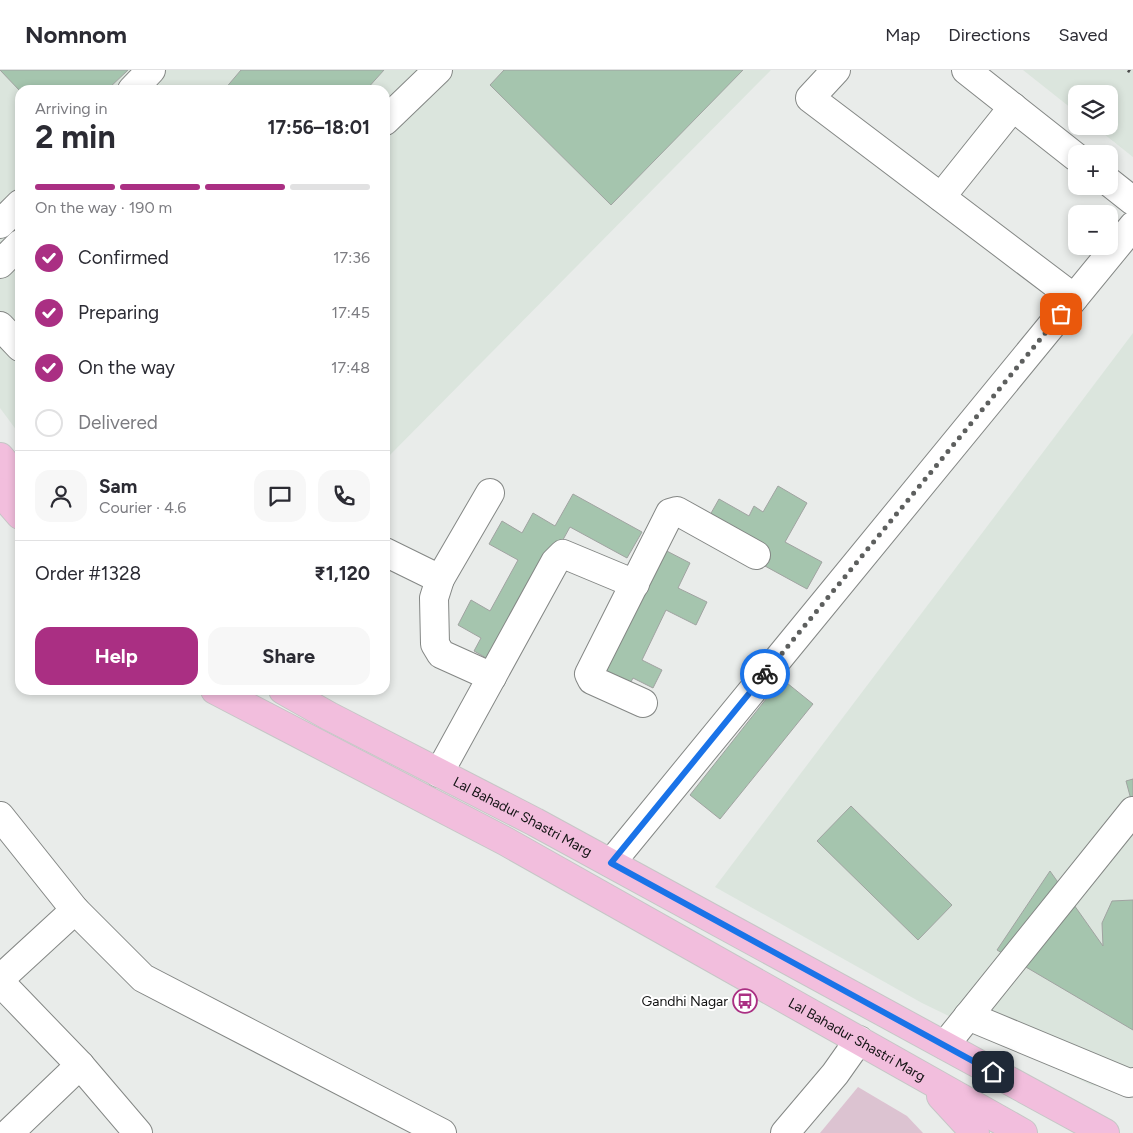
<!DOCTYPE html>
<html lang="en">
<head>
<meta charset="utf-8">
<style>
  body { margin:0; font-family:Figtree,sans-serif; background:#f7f7f7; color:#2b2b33; height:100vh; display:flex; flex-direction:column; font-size:19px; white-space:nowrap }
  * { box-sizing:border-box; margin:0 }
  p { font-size:16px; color:#7c7c81 }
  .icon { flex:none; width:28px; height:28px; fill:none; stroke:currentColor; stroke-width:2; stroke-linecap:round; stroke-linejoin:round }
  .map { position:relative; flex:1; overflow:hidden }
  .details { position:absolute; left:15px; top:15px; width:375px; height:610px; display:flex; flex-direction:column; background:#fff; border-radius:15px; box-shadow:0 2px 8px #0003 }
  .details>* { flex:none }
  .buttons { position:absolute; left:1068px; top:15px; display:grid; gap:10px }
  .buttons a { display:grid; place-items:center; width:50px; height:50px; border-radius:10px; background:#fff; box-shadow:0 2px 8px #0003; font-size:25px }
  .pin { position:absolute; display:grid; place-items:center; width:42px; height:42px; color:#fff; margin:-21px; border-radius:10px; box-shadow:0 2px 8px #0006 }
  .courier { position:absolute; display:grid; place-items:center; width:50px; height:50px; margin:-25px; border:4px solid #1a73e8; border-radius:50%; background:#fff; color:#222; box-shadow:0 1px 6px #0007 }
  .headline em { font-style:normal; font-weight:700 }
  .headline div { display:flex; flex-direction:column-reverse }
  .headline { display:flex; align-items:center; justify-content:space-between; height:85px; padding:0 20px }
  h1 { font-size:32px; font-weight:700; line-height:38px }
  .bar { display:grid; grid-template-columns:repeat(4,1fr); gap:8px 5px; align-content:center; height:60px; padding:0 20px }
  .bar i { height:6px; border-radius:4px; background:#e1e1e2 }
  .bar .selected { background:#aa2f83 }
  .bar p { grid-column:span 4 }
  .line { display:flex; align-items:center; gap:12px; padding:0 20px; border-top:1px solid #e1e1e2 }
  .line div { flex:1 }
  .round { display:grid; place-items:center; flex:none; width:52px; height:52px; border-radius:15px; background:#f7f7f7 }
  ol { padding:0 20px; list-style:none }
  li { display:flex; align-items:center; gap:15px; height:55px }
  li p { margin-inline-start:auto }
  li .icon { padding:5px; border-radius:50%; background:#aa2f83; color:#fff; stroke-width:4 }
  li:last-child { color:#7c7c81 }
  li i { width:28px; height:28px; border:2px solid #e1e1e2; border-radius:50% }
  .cta { display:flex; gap:10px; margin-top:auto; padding:10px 20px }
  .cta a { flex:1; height:58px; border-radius:15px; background:#aa2f83; color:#fff; font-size:20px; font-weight:700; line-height:58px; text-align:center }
  .cta a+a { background:#f7f7f7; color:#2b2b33 }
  header { display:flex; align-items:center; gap:30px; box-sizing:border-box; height:70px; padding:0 25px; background:#fff; border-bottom:1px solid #e1e1e2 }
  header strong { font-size:24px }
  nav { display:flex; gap:28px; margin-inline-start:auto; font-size:18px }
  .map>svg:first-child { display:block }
</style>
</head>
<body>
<header>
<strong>Nomnom</strong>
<nav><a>Map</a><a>Directions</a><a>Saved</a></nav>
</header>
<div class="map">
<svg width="1133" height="1063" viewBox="0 0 1133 1063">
  <rect width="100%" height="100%" fill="#e9ecea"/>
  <g fill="#dbe5dd">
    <path d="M 0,0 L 771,0 L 385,390 L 385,20 L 20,20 L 20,365 L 0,338 Z"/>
    <path d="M 1023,0 L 1133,0 L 1133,87 L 1094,56 L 1109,56 L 1109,24 L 1076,24 L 1076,42 Z"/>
    <path d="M 1133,263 L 1133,1020 L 1128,1021 L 1091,1015 L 922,933 L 715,817 Z"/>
  </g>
  <path fill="#dcc3d1" d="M 858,1017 L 907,1046 L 923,1063 L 820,1063 Z"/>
  <g fill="#a5c5ae" stroke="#a0a3a1">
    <path d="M 0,0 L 128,0 L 107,20 L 20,21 Z"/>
    <path d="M 241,0 L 384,0 L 366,20 L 224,20 Z"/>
    <path d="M 504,0 L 743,0 L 611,135 L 490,15 Z"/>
    <path d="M 778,416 L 807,433 L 785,472 L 822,492 L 807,519 L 701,461 L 719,429 L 749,446 L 754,436 L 763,442 Z"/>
    <path d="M 573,424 L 642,462 L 627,488 L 570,457 L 495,593 L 474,581 L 481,568 L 458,555 L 471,530 L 490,541 L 518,490 L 489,474 L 502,451 L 522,463 L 533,443 L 555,456 Z"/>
    <path d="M 659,477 L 690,493 L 678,518 L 707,532 L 696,555 L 666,540 L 642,590 L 662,600 L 653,618 L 633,608 L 624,625 L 592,610 Z"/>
    <path d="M 782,609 L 813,634 L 720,749 L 690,725 Z"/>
    <path d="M 1133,709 L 1133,737 L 1126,711 Z"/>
    <path d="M 851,736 L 952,835 L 918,870 L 817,771 Z"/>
    <path d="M 1050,801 L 1103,876 L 1102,853 L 1112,831 L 1133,830 L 1133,960 L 997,880 Z"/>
  </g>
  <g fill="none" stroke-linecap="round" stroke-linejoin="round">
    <g stroke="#848785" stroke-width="30">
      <g id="minor">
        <path d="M 836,0 L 810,28 L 1074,228"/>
        <path d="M 966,0 L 1076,87"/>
        <path d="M 132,20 L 151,0"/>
        <path d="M 385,51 L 438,0"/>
        <path d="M 1109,112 L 1133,131"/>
        <path d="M 941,127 L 1013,37"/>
        <path d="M 0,154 L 20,134"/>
        <path d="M 0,194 L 20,174"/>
        <path d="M 0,256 L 20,277"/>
        <path d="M 385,482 L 440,509 L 434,528 L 435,574 L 441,584 L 492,607"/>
        <path d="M 440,509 L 490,423"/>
        <path d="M 643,633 L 592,610 L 589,604 L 670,443 L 677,441 L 756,485"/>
        <path d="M 439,703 L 555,492 L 563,484 L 635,514"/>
        <path d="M 0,746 L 75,840 L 143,908 L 442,1063"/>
        <path d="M 611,793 L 1133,156"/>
        <path d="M 0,909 L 75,840"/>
        <path d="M 0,912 L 80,995 L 138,1063"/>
        <path d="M 968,946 L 1129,1013 L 1133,1012"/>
        <path d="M 945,975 L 1133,741"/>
        <path d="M 9,1063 L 80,995"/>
        <path d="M 785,1063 L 835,1004 L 859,970"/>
      </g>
    </g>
    <g stroke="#c6c6c6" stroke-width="30">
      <g id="major">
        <path d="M 0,387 L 20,411"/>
        <path d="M 0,422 L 20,445"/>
        <path id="s1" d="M 215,620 L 505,771 L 1023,1063"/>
        <path id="s2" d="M 283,620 L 329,646 L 535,752 L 1105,1063"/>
        <path d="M 941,1026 L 975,1063"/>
      </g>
    </g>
    <use href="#minor" stroke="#fff" stroke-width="28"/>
    <use href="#major" stroke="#f2bedd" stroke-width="28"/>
    <path stroke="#4b4c4c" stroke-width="4" stroke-dasharray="2.5 5" stroke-linecap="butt" d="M 1128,0 L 1133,3"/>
  </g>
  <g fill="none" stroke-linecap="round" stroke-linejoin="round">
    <path stroke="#5d5f5e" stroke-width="5" stroke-dasharray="0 9" d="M 765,604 L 1061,244"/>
    <path stroke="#1a73e8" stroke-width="6" d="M 765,604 L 611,793 L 993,1002"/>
  </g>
  <defs>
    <g id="bus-ring" transform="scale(1.25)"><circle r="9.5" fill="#fff" stroke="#aa2f83" stroke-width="1.5"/><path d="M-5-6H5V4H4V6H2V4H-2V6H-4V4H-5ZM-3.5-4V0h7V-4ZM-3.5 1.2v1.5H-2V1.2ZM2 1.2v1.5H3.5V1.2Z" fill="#aa2f83"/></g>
  </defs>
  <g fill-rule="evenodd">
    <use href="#bus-ring" x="745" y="931"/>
  </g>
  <g text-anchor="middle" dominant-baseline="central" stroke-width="4" stroke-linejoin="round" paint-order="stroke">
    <g font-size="14" fill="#121313" stroke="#fff">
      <text stroke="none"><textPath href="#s2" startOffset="271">Lal Bahadur Shastri Marg</textPath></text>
      <text stroke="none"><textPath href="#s1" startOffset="731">Lal Bahadur Shastri Marg</textPath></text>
    </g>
    <g font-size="14" fill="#121313" stroke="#fff" text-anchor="end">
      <text x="728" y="931">Gandhi Nagar</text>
    </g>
  </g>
</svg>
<div class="buttons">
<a><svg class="icon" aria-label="layers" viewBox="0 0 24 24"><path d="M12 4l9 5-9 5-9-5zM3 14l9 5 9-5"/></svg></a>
<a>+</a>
<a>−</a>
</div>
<div class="pin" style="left:1061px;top:244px;background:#ea580c"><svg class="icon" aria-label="bag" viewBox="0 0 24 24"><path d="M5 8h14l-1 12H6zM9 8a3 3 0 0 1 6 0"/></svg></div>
<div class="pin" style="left:993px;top:1002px;background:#1f2937"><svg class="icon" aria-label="home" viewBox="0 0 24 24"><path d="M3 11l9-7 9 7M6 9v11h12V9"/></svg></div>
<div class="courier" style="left:765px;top:604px"><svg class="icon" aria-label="bike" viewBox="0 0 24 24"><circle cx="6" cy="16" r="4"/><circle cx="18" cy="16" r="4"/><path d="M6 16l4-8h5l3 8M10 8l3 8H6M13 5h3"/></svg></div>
<section class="details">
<div class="headline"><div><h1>2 min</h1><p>Arriving in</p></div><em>17:56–18:01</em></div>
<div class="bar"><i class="selected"></i><i class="selected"></i><i class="selected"></i><i></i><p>On the way · 190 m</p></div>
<ol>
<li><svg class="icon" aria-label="check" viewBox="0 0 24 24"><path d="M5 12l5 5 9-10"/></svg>Confirmed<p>17:36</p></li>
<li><svg class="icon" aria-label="check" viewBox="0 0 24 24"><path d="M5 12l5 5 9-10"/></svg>Preparing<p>17:45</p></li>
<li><svg class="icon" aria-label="check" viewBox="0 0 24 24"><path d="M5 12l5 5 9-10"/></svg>On the way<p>17:48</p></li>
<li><i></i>Delivered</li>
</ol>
<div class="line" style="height:90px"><a class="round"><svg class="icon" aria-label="person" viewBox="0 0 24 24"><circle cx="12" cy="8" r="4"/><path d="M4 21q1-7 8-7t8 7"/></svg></a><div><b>Sam</b><p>Courier · 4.6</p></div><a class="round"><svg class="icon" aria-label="chat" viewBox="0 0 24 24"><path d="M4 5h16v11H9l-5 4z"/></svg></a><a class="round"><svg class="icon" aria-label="phone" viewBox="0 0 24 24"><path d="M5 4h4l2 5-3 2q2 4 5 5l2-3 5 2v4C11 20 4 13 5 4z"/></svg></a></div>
<div class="line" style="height:65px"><div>Order #1328</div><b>₹1,120</b></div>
<div class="cta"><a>Help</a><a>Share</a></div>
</section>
</div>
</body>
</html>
